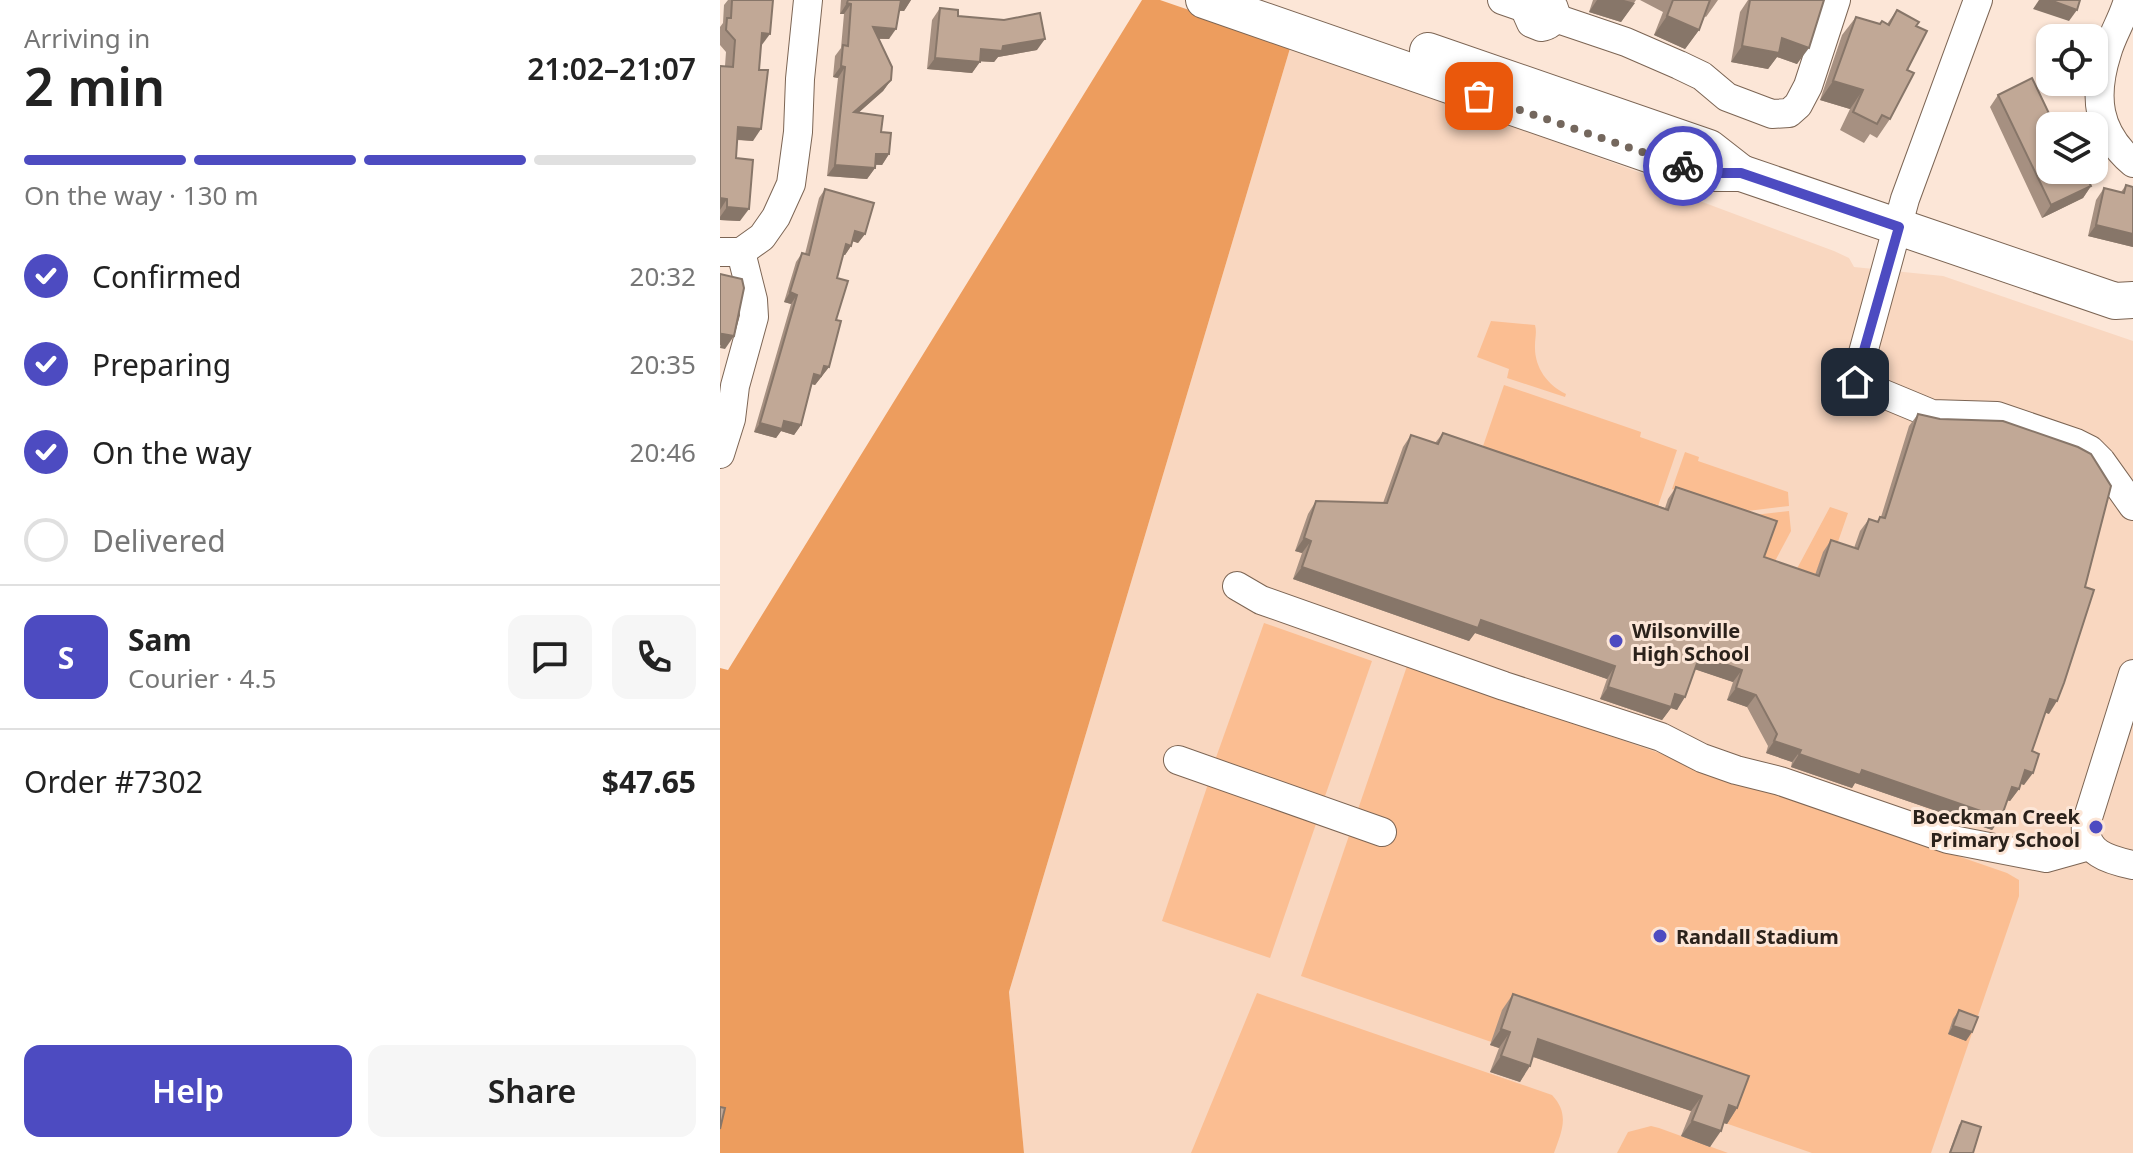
<!DOCTYPE html>
<html lang="en">
<head>
<meta charset="utf-8">
<style>
  body { margin:0; font-family:"Noto Sans",sans-serif; background:#f6f6f6; color:#222; height:100vh; display:flex; flex-direction:column; font-size:30px; white-space:nowrap }
  * { box-sizing:border-box; margin:0 }
  p { font-size:26px; color:#767676 }
  .icon { flex:none; width:44px; height:44px; fill:none; stroke:currentColor; stroke-width:2; stroke-linecap:round; stroke-linejoin:round }
  .map { position:relative; flex:1; overflow:hidden }
  .drawer { display:flex; flex-direction:column; background:#fff; width:720px }
  .drawer>* { flex:none }
  .fabs { position:absolute; left:1316px; top:24px; display:grid; gap:16px }
  .fabs a { display:grid; place-items:center; width:72px; height:72px; border-radius:16px; background:#fff; box-shadow:0 2px 6px #0004; font-size:40px }
  .pin { position:absolute; display:grid; place-items:center; width:68px; height:68px; color:#fff; margin:-34px; border-radius:16px; box-shadow:0 4px 12px #0006 }
  .courier { position:absolute; display:grid; place-items:center; width:80px; height:80px; margin:-40px; border:6px solid #4d4bc1; border-radius:50%; background:#fff; color:#222; box-shadow:0 2px 10px #0007 }
  .overview em { font-style:normal; font-weight:600 }
  .overview div { display:flex; flex-direction:column-reverse }
  .overview { display:flex; align-items:center; justify-content:space-between; height:136px; padding:0 24px }
  h1 { font-size:52px; font-weight:600; line-height:60px }
  .bar { display:grid; grid-template-columns:repeat(4,1fr); gap:12px 8px; align-content:center; height:96px; padding:0 24px }
  .bar i { height:10px; border-radius:6px; background:#e0e0e0 }
  .bar .on { background:#4d4bc1 }
  .bar p { grid-column:span 4 }
  .line { display:flex; align-items:center; gap:20px; padding:0 24px; border-top:2px solid #e0e0e0 }
  .line div { flex:1 }
  .round { display:grid; place-items:center; flex:none; width:84px; height:84px; border-radius:16px; background:#f6f6f6 }
  ol { padding:0 24px; list-style:none }
  li { display:flex; align-items:center; gap:24px; height:88px }
  li p { margin-inline-start:auto }
  li .icon { padding:8px; border-radius:50%; background:#4d4bc1; color:#fff; stroke-width:4 }
  li:last-child { color:#767676 }
  li i { width:44px; height:44px; border:4px solid #e0e0e0; border-radius:50% }
  .button { display:flex; gap:16px; margin-top:auto; padding:16px 24px }
  .button a { flex:1; height:92px; border-radius:16px; background:#4d4bc1; color:#fff; font-size:32px; font-weight:600; line-height:92px; text-align:center }
  .button a+a { background:#f6f6f6; color:#222 }
  main { display:flex; flex:1; min-height:0 }
  .map>svg:first-child { display:block }
</style>
</head>
<body>
<main>
<section class="drawer">
<div class="overview"><div><h1>2 min</h1><p>Arriving in</p></div><em>21:02–21:07</em></div>
<div class="bar"><i class="on"></i><i class="on"></i><i class="on"></i><i></i><p>On the way · 130 m</p></div>
<ol>
<li><svg class="icon" aria-label="check" viewBox="0 0 24 24"><path d="M5 12l5 5 9-10"/></svg>Confirmed<p>20:32</p></li>
<li><svg class="icon" aria-label="check" viewBox="0 0 24 24"><path d="M5 12l5 5 9-10"/></svg>Preparing<p>20:35</p></li>
<li><svg class="icon" aria-label="check" viewBox="0 0 24 24"><path d="M5 12l5 5 9-10"/></svg>On the way<p>20:46</p></li>
<li><i></i>Delivered</li>
</ol>
<div class="line" style="height:144px"><b class="round" style="background:#4d4bc1;color:#fff">S</b><div><b>Sam</b><p>Courier · 4.5</p></div><a class="round"><svg class="icon" aria-label="chat" viewBox="0 0 24 24"><path d="M4 5h16v11H9l-5 4z"/></svg></a><a class="round"><svg class="icon" aria-label="phone" viewBox="0 0 24 24"><path d="M5 4h4l2 5-3 2q2 4 5 5l2-3 5 2v4C11 20 4 13 5 4z"/></svg></a></div>
<div class="line" style="height:104px"><div>Order #7302</div><b>$47.65</b></div>
<div class="button"><a>Help</a><a>Share</a></div>
</section>
<div class="map">
<svg width="1413" height="1153" viewBox="0 0 1413 1153">
  <rect width="100%" height="100%" fill="#fce6d7"/>
  <path fill="#f9d7c0" d="M 571,45 L 921,173 L 977,200 L 1114,251 L 1129,258 L 1134,267 L 1223,276 L 1413,341 L 1413,1153 L 304,1153 L 289,992 Z"/>
  <g fill="#fbbe92">
    <path d="M 771,321 L 815,325 C 817,332 815,338 815,345 C 814,367 827,385 846,394 L 845,397 L 787,378 L 789,369 L 757,357 Z"/>
    <path d="M 784,385 L 921,432 L 920,437 L 957,450 L 937,509 L 762,449 Z"/>
    <path d="M 965,452 L 979,457 L 978,461 L 1068,492 L 1069,506 L 1019,512 L 952,489 Z"/>
    <path d="M 1110,507 L 1128,513 L 1113,556 L 1103,553 L 1085,606 L 1072,578 Z"/>
    <path d="M 1069,511 L 1071,531 L 1046,578 L 1017,517 Z"/>
    <path d="M 544,623 L 652,661 L 603,802 L 493,766 Z"/>
    <path d="M 687,666 L 1287,873 L 1299,880 L 1299,896 L 1211,1153 L 1092,1153 L 581,976 Z"/>
    <path d="M 489,781 L 598,818 L 550,958 L 442,921 Z"/>
    <path d="M 537,993 L 832,1095 C 850,1114 842,1131 834,1153 L 471,1153 Z"/>
    <path d="M 931,1126 L 939,1128 L 1008,1153 L 897,1153 L 908,1132 Z"/>
  </g>
  <path fill="#ed9d5e" d="M 422,0 L 440,0 L 571,45 L 289,992 L 304,1153 L 0,1153 L 0,668 L 8,670 Z"/>
  <g fill="none" stroke-linecap="round" stroke-linejoin="round">
    <g stroke="#7c6554" stroke-width="30">
      <g id="minor">
        <path d="M 782,0 L 808,9"/>
        <path d="M 816,0 L 809,6 L 807,14 L 811,23 L 821,27 C 837,25 840,9 827,0"/>
        <path d="M 1258,0 L 1185,199 L 1135,382 L 1212,414 L 1277,416 L 1356,443 L 1370,450 L 1381,461 L 1413,506"/>
        <path d="M 1408,0 C 1403,19 1392,35 1387,53 C 1373,97 1377,132 1413,163"/>
        <path d="M 835,18 L 906,42 L 959,65 L 982,76 L 1007,97 L 1052,114 L 1069,113 L 1078,105 L 1088,86 L 1116,0"/>
        <path d="M 0,252 L 21,252 L 42,237 L 56,217 L 71,184 L 78,132 L 80,79 L 88,0"/>
        <path d="M 0,454 L 11,419 L 15,386 L 34,317 L 33,300 L 21,252"/>
        <path d="M 517,586 L 541,600 L 784,686 L 941,737 L 982,758 L 1016,770 L 1060,781 L 1228,839 L 1326,858 L 1369,846"/>
        <path d="M 1413,674 L 1366,824 C 1363,853 1389,860 1413,865"/>
        <path d="M 458,760 L 662,832"/>
      </g>
    </g>
    <g stroke="#7c6554" stroke-width="38">
      <g id="major">
        <path d="M 484,0 L 983,173 L 1021,173 L 1395,301 L 1413,300"/>
        <path d="M 708,51 L 989,148 L 1021,173"/>
      </g>
    </g>
    <use href="#minor" stroke="#fff" stroke-width="28"/>
    <use href="#major" stroke="#fff" stroke-width="36"/>
  </g>
  <g fill="#a69081">
    <path d="M 8,0 L 53,0 L 41,46 L 33,141 L 17,140 L 16,158 L 20,221 L 0,220 L 0,66 L 5,66 L 6,52 L 0,45 L 0,27 L 3,23 L 4,5 Z"/>
    <path d="M 121,0 L 191,0 L 184,11 L 179,11 L 169,39 L 159,39 L 171,80 L 163,91 L 139,112 L 161,132 L 169,154 L 162,165 L 155,165 L 155,168 L 147,179 L 107,176 L 118,78 L 113,77 L 115,56 L 121,48 L 124,14 L 120,14 Z"/>
    <path d="M 873,0 L 916,0 L 901,22 L 869,12 Z"/>
    <path d="M 920,0 L 998,0 L 986,17 L 984,16 L 979,30 L 965,49 L 934,35 L 943,12 Z"/>
    <path d="M 1028,0 L 1104,0 L 1077,64 L 1057,57 L 1048,69 L 1011,62 L 1020,12 Z"/>
    <path d="M 220,8 L 238,16 L 317,50 L 278,57 L 274,62 L 260,61 L 252,73 L 207,69 L 212,20 Z"/>
    <path d="M 1177,10 L 1196,26 L 1187,70 L 1170,119 L 1157,138 L 1150,134 L 1144,143 L 1120,130 L 1130,109 L 1100,100 L 1122,35 L 1136,17 L 1160,24 L 1167,24 Z"/>
    <path d="M 1278,95 L 1330,170 L 1371,186 L 1363,198 L 1322,218 L 1270,107 Z"/>
    <path d="M 1406,185 L 1413,187 L 1413,247 L 1368,236 L 1376,200 L 1384,188 L 1401,192 Z"/>
    <path d="M 105,189 L 145,234 L 138,243 L 132,241 L 131,246 L 125,255 L 123,255 L 117,278 L 116,320 L 109,367 L 95,385 L 92,384 L 81,425 L 74,435 L 61,431 L 56,438 L 34,432 L 71,304 L 64,302 L 76,262 L 82,253 L 85,254 L 99,198 Z"/>
    <path d="M 1198,414 L 1329,714 L 1325,712 L 1312,751 L 1304,785 L 1301,784 L 1299,789 L 1290,801 L 1287,800 L 1281,818 L 1272,830 L 1135,783 L 1132,788 L 1071,767 L 1072,762 L 1046,753 L 1048,746 L 1027,707 L 1007,700 L 1013,682 L 975,669 L 957,710 L 951,708 L 942,720 L 880,699 L 887,679 L 755,633 L 749,641 L 573,579 L 582,553 L 575,551 L 588,514 L 596,501 L 663,503 L 683,447 L 691,435 L 715,443 L 723,433 L 945,508 L 948,499 L 956,487 L 1044,557 L 1095,575 L 1103,552 L 1111,540 L 1134,548 L 1140,531 L 1149,519 L 1156,522 L 1161,517 L 1189,426 Z"/>
    <path d="M 793,994 L 1017,1108 L 1007,1124 L 1003,1123 L 990,1147 L 961,1136 L 971,1111 L 813,1057 L 800,1082 L 770,1072 L 779,1048 L 770,1045 L 782,1010 Z"/>
    <path d="M 1239,1010 L 1246,1041 L 1228,1034 L 1233,1019 Z"/>
    <path d="M 1242,1121 L 1253,1153 L 1229,1153 L 1239,1125 Z"/>
  </g>
  <g fill="#877669">
    <path d="M 180,0 L 191,0 L 184,11 L 173,10 Z"/>
    <path d="M 877,0 L 904,0 L 915,3 L 901,22 L 869,12 Z"/>
    <path d="M 1319,0 L 1330,0 L 1357,10 L 1349,21 L 1313,9 Z"/>
    <path d="M 127,3 L 131,4 L 124,14 L 120,14 Z"/>
    <path d="M 947,16 L 979,30 L 965,49 L 934,35 Z"/>
    <path d="M 153,27 L 176,29 L 169,39 L 146,38 Z"/>
    <path d="M 42,33 L 50,34 L 41,46 Z"/>
    <path d="M 1062,38 L 1089,48 L 1077,64 L 1057,57 L 1048,69 L 1011,62 L 1022,46 Z"/>
    <path d="M 325,39 L 317,50 L 278,57 L 274,62 L 253,61 L 261,49 Z"/>
    <path d="M 215,58 L 260,62 L 252,73 L 207,69 Z"/>
    <path d="M 121,66 L 125,67 L 118,78 L 113,77 Z"/>
    <path d="M 171,80 L 163,91 L 127,123 L 134,112 Z"/>
    <path d="M 1113,81 L 1143,90 L 1130,109 L 1100,100 Z"/>
    <path d="M 18,127 L 41,129 L 33,141 L 10,139 Z"/>
    <path d="M 156,154 L 169,154 L 162,165 L 148,164 Z"/>
    <path d="M 115,165 L 155,168 L 147,179 L 107,176 Z"/>
    <path d="M 1371,186 L 1363,198 L 1322,218 L 1331,205 Z"/>
    <path d="M 0,198 L 7,199 L 0,210 Z"/>
    <path d="M 7,207 L 29,209 L 20,221 L 0,220 L 0,217 Z"/>
    <path d="M 1376,225 L 1413,234 L 1413,247 L 1368,236 Z"/>
    <path d="M 135,231 L 145,234 L 138,243 L 129,240 Z"/>
    <path d="M 126,244 L 131,246 L 125,255 L 120,254 Z"/>
    <path d="M 70,292 L 77,295 L 71,304 L 64,302 Z"/>
    <path d="M 2,334 L 14,336 L 5,349 L 0,348 Z"/>
    <path d="M 104,366 L 109,367 L 95,385 L 88,383 L 94,374 Z"/>
    <path d="M 64,421 L 81,425 L 74,435 L 61,431 L 56,438 L 34,432 L 40,423 Z"/>
    <path d="M 584,538 L 591,541 L 582,553 L 575,551 Z"/>
    <path d="M 582,567 L 761,620 L 895,666 L 887,679 L 755,633 L 749,641 L 573,579 Z"/>
    <path d="M 980,655 L 1022,670 L 1013,682 L 971,668 Z"/>
    <path d="M 888,687 L 955,694 L 965,697 L 957,710 L 951,708 L 942,720 L 880,699 Z"/>
    <path d="M 1016,688 L 1036,695 L 1027,707 L 1007,700 Z"/>
    <path d="M 1330,699 L 1337,701 L 1329,714 L 1321,711 Z"/>
    <path d="M 1054,741 L 1081,750 L 1072,762 L 1046,753 Z"/>
    <path d="M 1079,754 L 1142,770 L 1281,818 L 1272,830 L 1135,783 L 1132,788 L 1071,767 Z"/>
    <path d="M 1305,770 L 1313,773 L 1304,785 L 1297,782 Z"/>
    <path d="M 1292,787 L 1299,789 L 1290,801 L 1283,799 Z"/>
    <path d="M 1233,1026 L 1252,1032 L 1246,1041 L 1228,1034 Z"/>
    <path d="M 781,1029 L 790,1032 L 779,1048 L 770,1045 Z"/>
    <path d="M 818,1039 L 982,1096 L 971,1111 L 808,1055 Z"/>
    <path d="M 781,1056 L 810,1066 L 800,1082 L 770,1072 Z"/>
    <path d="M 1009,1105 L 1017,1108 L 1007,1124 L 998,1121 Z"/>
    <path d="M 972,1121 L 1001,1131 L 990,1147 L 961,1136 Z"/>
  </g>
  <g fill="#c1a896" stroke="#877669" stroke-width="2">
    <path d="M 12,0 L 53,0 L 50,34 L 42,33 L 39,70 L 48,70 L 41,129 L 18,127 L 16,158 L 33,160 L 29,209 L 7,207 L 7,199 L 0,198 L 0,66 L 13,67 L 15,40 L 6,30 L 7,18 L 11,18 Z"/>
    <path d="M 128,0 L 181,0 L 176,29 L 153,27 L 172,67 L 171,80 L 134,112 L 163,116 L 161,132 L 171,133 L 169,154 L 156,154 L 155,168 L 115,165 L 125,67 L 121,66 L 123,45 L 128,46 L 131,4 L 127,3 Z"/>
    <path d="M 953,0 L 990,0 L 979,30 L 947,16 Z"/>
    <path d="M 1030,0 L 1104,0 L 1089,48 L 1062,38 L 1059,53 L 1022,46 Z"/>
    <path d="M 1330,0 L 1360,0 L 1357,10 Z"/>
    <path d="M 220,8 L 238,10 L 238,16 L 284,20 L 320,13 L 325,39 L 283,46 L 282,51 L 261,49 L 260,62 L 215,58 Z"/>
    <path d="M 1177,10 L 1199,22 L 1196,26 L 1207,31 L 1187,70 L 1194,73 L 1170,119 L 1162,115 L 1157,124 L 1133,112 L 1143,90 L 1113,81 L 1136,17 L 1160,24 L 1162,21 L 1169,25 Z"/>
    <path d="M 1312,78 L 1335,126 L 1330,126 L 1330,170 L 1363,170 L 1371,186 L 1331,205 L 1278,95 Z"/>
    <path d="M 1406,185 L 1413,187 L 1413,234 L 1376,225 L 1384,188 L 1404,193 Z"/>
    <path d="M 105,189 L 154,203 L 145,234 L 135,231 L 131,246 L 126,244 L 117,278 L 128,281 L 116,320 L 121,321 L 109,367 L 104,366 L 101,376 L 94,374 L 81,425 L 64,421 L 62,429 L 40,423 L 77,295 L 70,292 L 82,253 L 89,255 Z"/>
    <path d="M 0,274 L 22,279 L 24,288 L 14,336 L 2,334 L 0,345 Z"/>
    <path d="M 1198,414 L 1220,419 L 1283,421 L 1358,447 L 1371,454 L 1391,486 L 1365,587 L 1374,590 L 1344,683 L 1337,701 L 1330,699 L 1312,751 L 1319,754 L 1313,773 L 1305,770 L 1299,789 L 1292,787 L 1281,818 L 1142,770 L 1140,775 L 1079,754 L 1081,750 L 1054,741 L 1057,734 L 1036,695 L 1016,688 L 1022,670 L 980,655 L 965,697 L 955,694 L 951,707 L 888,687 L 895,666 L 761,620 L 758,628 L 582,567 L 591,541 L 584,538 L 596,501 L 667,503 L 691,435 L 718,444 L 723,433 L 948,510 L 956,487 L 1057,521 L 1044,557 L 1099,576 L 1111,540 L 1138,549 L 1149,519 L 1158,522 L 1160,517 L 1165,518 Z"/>
    <path d="M 793,994 L 1029,1076 L 1017,1108 L 1009,1105 L 1001,1131 L 972,1121 L 982,1096 L 818,1039 L 810,1066 L 781,1056 L 790,1032 L 781,1029 Z"/>
    <path d="M 1239,1010 L 1258,1017 L 1252,1032 L 1233,1026 Z"/>
    <path d="M 0,1107 L 5,1108 L 0,1129 Z"/>
    <path d="M 1242,1121 L 1261,1127 L 1253,1153 L 1230,1153 Z"/>
  </g>
  <g fill="none" stroke-linecap="round" stroke-linejoin="round">
    <path stroke="#74675d" stroke-width="8" stroke-dasharray="0 14.4" d="M 759,96 L 963,166"/>
    <path stroke="#4d4bc1" stroke-width="10" d="M 963,166 L 983,173 L 1021,173 L 1179,227 L 1135,382"/>
  </g>
  <g fill="#4d4bc1" stroke="#fce6d7" stroke-width="3">
    <circle cx="896" cy="641" r="8"/>
    <circle cx="1376" cy="827" r="8"/>
    <circle cx="940" cy="936" r="8"/>
  </g>
  <g text-anchor="middle" dominant-baseline="central" stroke-width="6" stroke-linejoin="round" paint-order="stroke">
    <g font-size="20" font-weight="bold" fill="#2b221b" stroke="#fce6d7" text-anchor="start">
      <text x="912" y="630">Wilsonville<tspan x="912" dy="23">High School</tspan></text>
      <text x="1360" y="816" text-anchor="end">Boeckman Creek<tspan x="1360" dy="23">Primary School</tspan></text>
      <text x="956" y="936">Randall Stadium</text>
    </g>
  </g>
</svg>
<div class="fabs">
<a><svg class="icon" aria-label="locate" viewBox="0 0 24 24"><circle cx="12" cy="12" r="6"/><path d="M12 2v4M12 18v4M2 12h4M18 12h4"/></svg></a>
<a><svg class="icon" aria-label="layers" viewBox="0 0 24 24"><path d="M12 4l9 5-9 5-9-5zM3 14l9 5 9-5"/></svg></a>
</div>
<div class="pin" style="left:759px;top:96px;background:#ea580c"><svg class="icon" aria-label="bag" viewBox="0 0 24 24"><path d="M5 8h14l-1 12H6zM9 8a3 3 0 0 1 6 0"/></svg></div>
<div class="pin" style="left:1135px;top:382px;background:#1f2937"><svg class="icon" aria-label="home" viewBox="0 0 24 24"><path d="M3 11l9-7 9 7M6 9v11h12V9"/></svg></div>
<div class="courier" style="left:963px;top:166px"><svg class="icon" aria-label="bike" viewBox="0 0 24 24"><circle cx="6" cy="16" r="4"/><circle cx="18" cy="16" r="4"/><path d="M6 16l4-8h5l3 8M10 8l3 8H6M13 5h3"/></svg></div>
</div>
</main>
</body>
</html>
